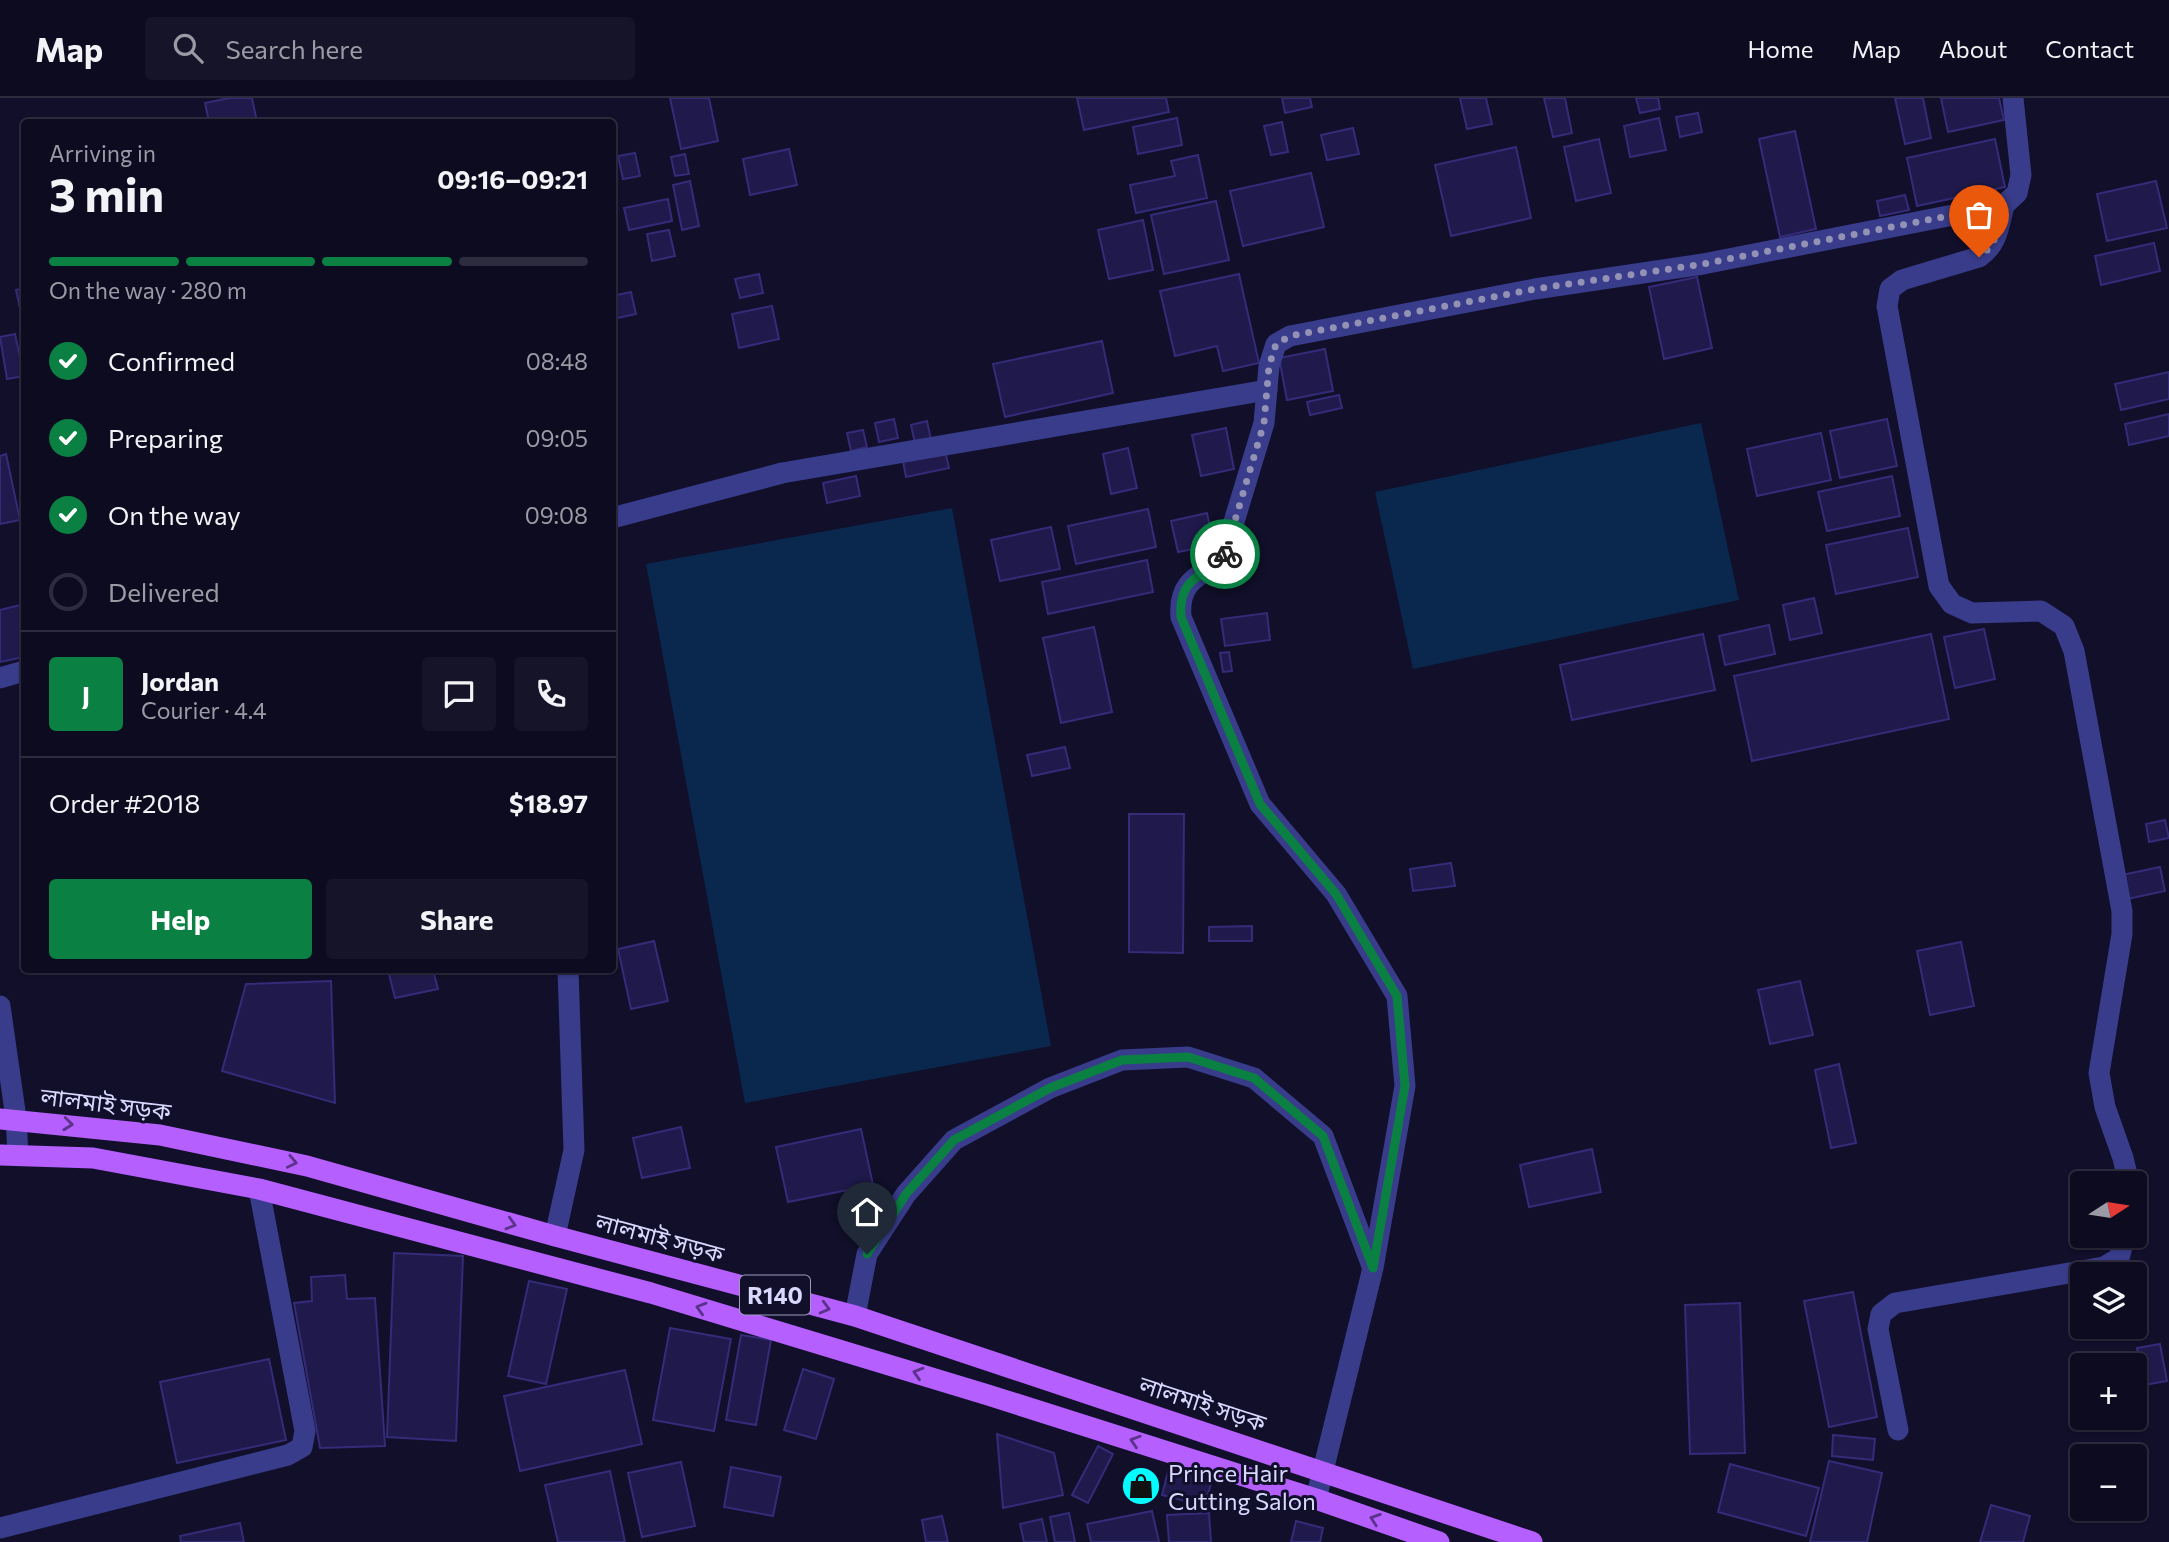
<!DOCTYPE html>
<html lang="en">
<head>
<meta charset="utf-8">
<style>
  body { margin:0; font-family:Commissioner,"Noto Sans Bengali",sans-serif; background:#161429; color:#f1f3f6; height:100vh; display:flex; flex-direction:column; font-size:26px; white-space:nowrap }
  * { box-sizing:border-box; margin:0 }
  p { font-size:23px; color:#9a9ba5 }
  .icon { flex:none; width:38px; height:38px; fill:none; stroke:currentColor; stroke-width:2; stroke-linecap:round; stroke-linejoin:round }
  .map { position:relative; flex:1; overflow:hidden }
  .side { position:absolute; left:21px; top:21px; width:595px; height:854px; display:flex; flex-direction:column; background:#0d0b20; border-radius:7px; box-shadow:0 2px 5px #0004,0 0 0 2px #2d2b3e }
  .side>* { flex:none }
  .needle { width:46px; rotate:78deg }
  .fabs { position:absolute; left:2070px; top:1073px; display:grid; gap:14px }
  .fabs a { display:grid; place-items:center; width:77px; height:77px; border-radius:7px; background:#0d0b20; box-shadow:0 2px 5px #0004,0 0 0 2px #2d2b3e; font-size:35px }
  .pin { position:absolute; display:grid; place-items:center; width:60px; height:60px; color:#fff; margin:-72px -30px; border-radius:50% 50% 50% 0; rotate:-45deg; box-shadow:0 0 7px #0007 }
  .pin .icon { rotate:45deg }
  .courier { position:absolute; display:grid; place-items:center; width:70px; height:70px; margin:-35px; border:5px solid #0b8043; border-radius:50%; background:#fff; color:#222; box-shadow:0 2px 9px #0007 }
  .head em { font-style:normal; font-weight:700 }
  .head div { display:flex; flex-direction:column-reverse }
  .head { display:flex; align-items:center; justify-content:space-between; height:119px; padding:0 28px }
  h1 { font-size:46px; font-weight:700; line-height:52px }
  .bar { display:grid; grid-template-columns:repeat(4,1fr); gap:10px 7px; align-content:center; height:84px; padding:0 28px }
  .bar i { height:9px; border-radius:5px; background:#2d2b3e }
  .bar .selected { background:#0b8043 }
  .bar p { grid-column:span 4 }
  .line { display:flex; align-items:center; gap:18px; padding:0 28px; border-top:2px solid #2d2b3e }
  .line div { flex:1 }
  .round { display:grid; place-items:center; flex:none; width:74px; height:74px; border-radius:7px; background:#161429 }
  ol { padding:0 28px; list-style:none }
  li { display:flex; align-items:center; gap:21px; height:77px }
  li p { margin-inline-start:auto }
  li .icon { padding:7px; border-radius:50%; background:#0b8043; color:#fff; stroke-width:4 }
  li:last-child { color:#9a9ba5 }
  li i { width:38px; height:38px; border:4px solid #2d2b3e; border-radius:50% }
  .action { display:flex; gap:14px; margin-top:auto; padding:14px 28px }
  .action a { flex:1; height:80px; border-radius:7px; background:#0b8043; color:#fff; font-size:28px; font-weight:700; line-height:80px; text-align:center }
  .action a+a { background:#161429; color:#f1f3f6 }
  header { display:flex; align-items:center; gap:42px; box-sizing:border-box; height:98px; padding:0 35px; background:#0d0b20; border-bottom:2px solid #2d2b3e }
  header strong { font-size:33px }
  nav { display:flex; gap:38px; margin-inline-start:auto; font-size:24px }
  .search { width:490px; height:63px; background:#161429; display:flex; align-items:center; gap:18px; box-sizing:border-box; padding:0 24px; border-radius:7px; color:#9a9ba5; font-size:26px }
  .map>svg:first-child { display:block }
</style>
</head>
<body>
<header>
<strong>Map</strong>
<div class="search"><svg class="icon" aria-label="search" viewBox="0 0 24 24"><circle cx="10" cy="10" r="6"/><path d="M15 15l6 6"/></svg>Search here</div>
<nav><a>Home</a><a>Map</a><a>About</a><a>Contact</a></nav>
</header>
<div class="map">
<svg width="2169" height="1444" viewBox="0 0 2169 1444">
  <rect width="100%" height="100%" fill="#110f2a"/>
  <g fill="#0a284e">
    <path d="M 1701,325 L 1739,502 L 1413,571 L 1375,394 Z"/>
    <path d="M 952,410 L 1051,948 L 745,1005 L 646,466 Z"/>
  </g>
  <g fill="#201a4c" stroke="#342b79" stroke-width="2">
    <path d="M 229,0 L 252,0 L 257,24 L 209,24 L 205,5 Z"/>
    <path d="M 670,0 L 709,0 L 718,43 L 681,51 Z"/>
    <path d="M 1077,0 L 1166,0 L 1169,14 L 1084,32 Z"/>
    <path d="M 1282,0 L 1310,0 L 1312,9 L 1285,15 Z"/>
    <path d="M 1460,0 L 1486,0 L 1492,26 L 1467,31 Z"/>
    <path d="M 1544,0 L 1565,0 L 1572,35 L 1553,39 Z"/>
    <path d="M 1636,0 L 1658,0 L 1660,11 L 1640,15 Z"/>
    <path d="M 1895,0 L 1923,0 L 1931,40 L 1905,46 Z"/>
    <path d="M 1941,0 L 1999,0 L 2004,22 L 1948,34 Z"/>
    <path d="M 1698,15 L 1702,34 L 1680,39 L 1676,19 Z"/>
    <path d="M 1177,20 L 1182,47 L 1138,56 L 1133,29 Z"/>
    <path d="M 1659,20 L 1666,52 L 1630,59 L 1624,28 Z"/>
    <path d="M 1282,24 L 1288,54 L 1271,57 L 1264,28 Z"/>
    <path d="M 1353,30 L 1359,56 L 1327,62 L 1321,37 Z"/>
    <path d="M 1795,33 L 1816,131 L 1780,139 L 1759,41 Z"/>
    <path d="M 1599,41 L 1611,95 L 1576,103 L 1564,49 Z"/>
    <path d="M 1995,41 L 2005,89 L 1917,108 L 1907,60 Z"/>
    <path d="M 1516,49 L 1531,120 L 1451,138 L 1435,67 Z"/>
    <path d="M 789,51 L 797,87 L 750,97 L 743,61 Z"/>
    <path d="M 635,55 L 640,78 L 623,81 L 618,58 Z"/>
    <path d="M 685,56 L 689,76 L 675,78 L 671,59 Z"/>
    <path d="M 1198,57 L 1207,100 L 1136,115 L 1130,87 L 1175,78 L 1171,63 Z"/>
    <path d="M 1311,75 L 1324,129 L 1243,148 L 1230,93 Z"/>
    <path d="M 690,83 L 699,128 L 682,132 L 673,87 Z"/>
    <path d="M 2156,83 L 2167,130 L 2107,143 L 2097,96 Z"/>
    <path d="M 1905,97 L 1909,112 L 1880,118 L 1877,103 Z"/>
    <path d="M 668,101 L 672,123 L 629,132 L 624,110 Z"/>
    <path d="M 1216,103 L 1229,162 L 1164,176 L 1151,117 Z"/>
    <path d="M 1143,122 L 1153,172 L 1109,181 L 1098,132 Z"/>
    <path d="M 669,132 L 675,158 L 652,163 L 647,136 Z"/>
    <path d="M 2154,145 L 2160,173 L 2101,187 L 2095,158 Z"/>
    <path d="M 759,176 L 763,195 L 740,200 L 735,181 Z"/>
    <path d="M 1239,176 L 1259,265 L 1223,273 L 1217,248 L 1175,258 L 1160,193 Z"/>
    <path d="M 1697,179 L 1712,250 L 1664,261 L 1649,189 Z"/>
    <path d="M 24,190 L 24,220 L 22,220 L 16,192 Z"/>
    <path d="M 631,194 L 636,216 L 613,221 L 612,198 Z"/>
    <path d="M 772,208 L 779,241 L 739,250 L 732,216 Z"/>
    <path d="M 15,236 L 24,278 L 7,281 L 0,239 Z"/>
    <path d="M 1102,243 L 1113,295 L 1005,319 L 993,266 Z"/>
    <path d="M 1325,251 L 1333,293 L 1287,302 L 1279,260 Z"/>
    <path d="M 2169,274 L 2169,301 L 2121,312 L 2115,286 Z"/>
    <path d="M 1339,297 L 1342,310 L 1310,317 L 1307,304 Z"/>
    <path d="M 2169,316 L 2169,338 L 2129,347 L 2125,326 Z"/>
    <path d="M 894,321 L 898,340 L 879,344 L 875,325 Z"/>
    <path d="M 1887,321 L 1897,368 L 1840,380 L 1830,333 Z"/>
    <path d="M 927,323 L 932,346 L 916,350 L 911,327 Z"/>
    <path d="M 1226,330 L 1234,371 L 1201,378 L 1192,337 Z"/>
    <path d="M 863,332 L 867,349 L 851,353 L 847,335 Z"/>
    <path d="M 1821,335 L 1831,382 L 1757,398 L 1747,351 Z"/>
    <path d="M 1128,350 L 1137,390 L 1111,396 L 1103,356 Z"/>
    <path d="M 945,353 L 949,370 L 906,379 L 903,363 Z"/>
    <path d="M 6,356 L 20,422 L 0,426 L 0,358 Z"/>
    <path d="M 856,378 L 860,398 L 827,405 L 823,385 Z"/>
    <path d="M 1892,378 L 1900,418 L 1827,433 L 1818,394 Z"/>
    <path d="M 1148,411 L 1156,449 L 1076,466 L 1068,428 Z"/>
    <path d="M 1207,415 L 1214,447 L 1178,454 L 1171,423 Z"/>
    <path d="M 1051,429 L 1060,471 L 1000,483 L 991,442 Z"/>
    <path d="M 1908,430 L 1918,479 L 1836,496 L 1826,447 Z"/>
    <path d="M 1147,462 L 1153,494 L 1048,516 L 1042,484 Z"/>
    <path d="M 1814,500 L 1822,535 L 1790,542 L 1783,507 Z"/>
    <path d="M 24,506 L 24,559 L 0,564 L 0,512 Z"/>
    <path d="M 1267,515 L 1270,542 L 1225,548 L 1221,521 Z"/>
    <path d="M 1769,527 L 1775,556 L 1725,567 L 1719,538 Z"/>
    <path d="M 1094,529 L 1112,614 L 1061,625 L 1043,540 Z"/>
    <path d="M 1984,531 L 1995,581 L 1955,590 L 1944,539 Z"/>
    <path d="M 1703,536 L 1715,592 L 1572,622 L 1560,567 Z"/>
    <path d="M 1931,536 L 1949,621 L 1752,663 L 1734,578 Z"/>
    <path d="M 1229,554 L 1232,573 L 1223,574 L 1220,555 Z"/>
    <path d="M 1065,649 L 1070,670 L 1032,678 L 1027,657 Z"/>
    <path d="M 1129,716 L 1184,716 L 1183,855 L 1129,854 Z"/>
    <path d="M 2165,722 L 2169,740 L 2149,744 L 2146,726 Z"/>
    <path d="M 1451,765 L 1455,788 L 1413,793 L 1410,771 Z"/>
    <path d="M 2160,769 L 2165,793 L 2127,801 L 2122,777 Z"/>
    <path d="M 1252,828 L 1252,843 L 1209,843 L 1209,829 Z"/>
    <path d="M 654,843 L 668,903 L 631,911 L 618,851 Z"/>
    <path d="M 1961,844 L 1974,908 L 1930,917 L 1917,853 Z"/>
    <path d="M 388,872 L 433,872 L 438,891 L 395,900 Z"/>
    <path d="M 331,883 L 335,1005 L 222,973 L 246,886 Z"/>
    <path d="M 1800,883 L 1813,937 L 1770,946 L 1758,892 Z"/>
    <path d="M 1839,966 L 1856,1045 L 1831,1050 L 1815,972 Z"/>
    <path d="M 681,1029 L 690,1070 L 642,1080 L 633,1040 Z"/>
    <path d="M 861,1031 L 873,1087 L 788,1104 L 776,1049 Z"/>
    <path d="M 1592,1051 L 1601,1094 L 1529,1109 L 1520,1067 Z"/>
    <path d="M 394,1155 L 463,1158 L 456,1343 L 387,1339 Z"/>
    <path d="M 345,1177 L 347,1201 L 375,1200 L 385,1348 L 320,1350 L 294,1205 L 312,1203 L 311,1179 Z"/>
    <path d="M 529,1183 L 567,1191 L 546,1286 L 508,1278 Z"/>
    <path d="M 1853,1194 L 1877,1319 L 1829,1329 L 1804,1203 Z"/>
    <path d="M 1740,1205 L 1745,1355 L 1690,1356 L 1685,1207 Z"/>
    <path d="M 670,1230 L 731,1241 L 714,1333 L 653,1322 Z"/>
    <path d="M 741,1237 L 771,1242 L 756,1327 L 726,1322 Z"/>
    <path d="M 2160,1246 L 2167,1283 L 2144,1287 L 2137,1250 Z"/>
    <path d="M 269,1261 L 286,1342 L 177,1365 L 160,1284 Z"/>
    <path d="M 803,1271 L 834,1281 L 816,1341 L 784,1332 Z"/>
    <path d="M 625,1272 L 642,1346 L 520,1373 L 504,1298 Z"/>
    <path d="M 997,1336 L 1054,1355 L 1063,1397 L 1003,1410 Z"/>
    <path d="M 1833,1337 L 1875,1341 L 1873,1362 L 1832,1358 Z"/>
    <path d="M 1098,1348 L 1113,1356 L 1088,1405 L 1072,1397 Z"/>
    <path d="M 1829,1363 L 1882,1375 L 1867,1444 L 1810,1444 Z"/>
    <path d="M 681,1364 L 695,1428 L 642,1439 L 628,1375 Z"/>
    <path d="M 1730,1366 L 1819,1390 L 1806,1438 L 1718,1414 Z"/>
    <path d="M 731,1369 L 781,1379 L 773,1418 L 724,1409 Z"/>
    <path d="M 1169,1370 L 1212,1381 L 1205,1408 L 1162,1397 Z"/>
    <path d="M 610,1373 L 625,1444 L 558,1444 L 545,1387 Z"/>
    <path d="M 1991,1407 L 2030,1418 L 2023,1444 L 1980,1444 Z"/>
    <path d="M 1152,1413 L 1159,1444 L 1091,1444 L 1087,1426 Z"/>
    <path d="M 1069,1415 L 1075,1444 L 1055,1444 L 1050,1419 Z"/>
    <path d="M 1209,1415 L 1211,1444 L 1169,1444 L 1167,1417 Z"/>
    <path d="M 942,1418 L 948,1444 L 926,1444 L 922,1422 Z"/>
    <path d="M 1042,1421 L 1047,1444 L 1024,1444 L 1020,1426 Z"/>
    <path d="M 1296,1423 L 1323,1430 L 1320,1444 L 1291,1444 Z"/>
    <path d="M 240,1425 L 244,1444 L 181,1444 L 180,1438 Z"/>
  </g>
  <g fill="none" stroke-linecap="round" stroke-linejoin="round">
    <g stroke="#383c8b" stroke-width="21">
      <path d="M 2004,107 C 1999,127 1998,146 1979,159 L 1902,182 L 1890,191 L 1887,208 L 1939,488 L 1952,506 L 1972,515 L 2041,513 L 2064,528 L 2074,553 L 2122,813 L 2122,836 L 2099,975 L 2105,1009 L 2123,1060 L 2129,1085"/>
      <path d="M 612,420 L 782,375 L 1267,292"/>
      <path d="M 0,580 L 24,573"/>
      <path d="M 0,908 L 16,1020 L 18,1057"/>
      <path d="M 555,1138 L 574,1052 L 568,872"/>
      <path d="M 855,1218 L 867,1156 L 906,1096 L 954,1042 L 1050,990 L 1122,962 L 1188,959 L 1254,980 L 1323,1038 L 1372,1168"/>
      <path d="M 1898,1332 L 1878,1231 L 1881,1216 L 1895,1205 L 2104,1169 L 2119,1160 L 2125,1138"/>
      <path d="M 1316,1401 L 1373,1170 L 1405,988 L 1397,898 L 1336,796 L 1260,706 L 1181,519 C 1178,485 1197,478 1222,463 L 1264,325 L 1269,268 L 1276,246 L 1290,238 L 1535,191 L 1703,166 L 2004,107 L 2017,95 L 2021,77 L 2013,0"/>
      <path d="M 0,1430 L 288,1357 L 302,1349 L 305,1333 L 259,1091"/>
    </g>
    <g stroke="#b55fff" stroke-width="21">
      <path d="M 0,1021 L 160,1037 L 307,1068 L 555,1138 L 855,1218 L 1532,1444"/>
      <path d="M 0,1057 L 93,1060 L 259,1091 L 651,1195 L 988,1297 L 1316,1401 L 1439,1444"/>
    </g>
  </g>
  <defs><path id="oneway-chevron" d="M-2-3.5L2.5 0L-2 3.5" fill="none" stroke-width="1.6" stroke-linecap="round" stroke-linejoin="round" transform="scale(1.75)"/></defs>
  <g stroke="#5b338a">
    <use href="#oneway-chevron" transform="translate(68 1026) rotate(6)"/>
    <use href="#oneway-chevron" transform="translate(292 1064) rotate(12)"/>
    <use href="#oneway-chevron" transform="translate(511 1126) rotate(16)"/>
    <use href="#oneway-chevron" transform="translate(701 1210) rotate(-163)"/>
    <use href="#oneway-chevron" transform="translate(825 1210) rotate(15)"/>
    <use href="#oneway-chevron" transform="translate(918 1275) rotate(-163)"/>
    <use href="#oneway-chevron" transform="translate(1135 1343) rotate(-162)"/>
    <use href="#oneway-chevron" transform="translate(1375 1421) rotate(-161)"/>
  </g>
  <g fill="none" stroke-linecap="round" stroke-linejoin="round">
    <path stroke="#9392b4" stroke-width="7" stroke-dasharray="0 12.6" d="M 1225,456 L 1264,325 L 1269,268 L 1276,246 L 1290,238 L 1535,191 L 1703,166 L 2004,107 C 1999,127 1998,146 1979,159"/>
    <path stroke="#0b8043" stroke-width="9" d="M 867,1156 L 906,1096 L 954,1042 L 1050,990 L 1122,962 L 1188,959 L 1254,980 L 1323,1038 L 1373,1170 L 1405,988 L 1397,898 L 1336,796 L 1260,706 L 1181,519 C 1178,485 1197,478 1222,463 L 1225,456"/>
  </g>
  <defs>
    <g id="shop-disc" transform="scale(2.0125)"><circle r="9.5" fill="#04fbff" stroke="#110f2a"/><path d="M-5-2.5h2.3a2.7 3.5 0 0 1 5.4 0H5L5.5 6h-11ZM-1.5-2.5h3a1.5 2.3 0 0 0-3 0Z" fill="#111"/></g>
  </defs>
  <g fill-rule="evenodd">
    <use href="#shop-disc" x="1141" y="1388"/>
  </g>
  <g text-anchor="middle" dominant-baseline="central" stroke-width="6" stroke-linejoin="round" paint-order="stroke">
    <rect fill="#110f2a" stroke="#9d9cbf" stroke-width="2" x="740" y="1177.5" width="70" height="39" rx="5"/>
    <g font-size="23" font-weight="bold" fill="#d9d8ff">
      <text x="775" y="1197">R140</text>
    </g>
    <g font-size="24" fill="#d9d8ff" stroke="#110f2a">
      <text transform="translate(106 1005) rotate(7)">লালমাই সড়ক</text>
      <text transform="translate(660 1139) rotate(15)">লালমাই সড়ক</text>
      <text transform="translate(1203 1305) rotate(18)">লালমাই সড়ক</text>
    </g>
    <g font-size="24" fill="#d9d8ff" stroke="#110f2a" text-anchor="start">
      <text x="1168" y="1374">Prince Hair<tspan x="1168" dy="28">Cutting Salon</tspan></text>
    </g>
  </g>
</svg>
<div class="fabs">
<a><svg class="needle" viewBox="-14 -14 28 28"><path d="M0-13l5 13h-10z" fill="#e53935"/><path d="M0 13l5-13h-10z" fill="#9a9ba5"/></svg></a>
<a><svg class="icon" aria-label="layers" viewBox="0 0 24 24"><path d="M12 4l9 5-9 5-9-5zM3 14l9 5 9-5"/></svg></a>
<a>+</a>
<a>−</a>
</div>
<div class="pin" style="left:1979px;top:159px;background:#ea580c"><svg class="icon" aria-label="bag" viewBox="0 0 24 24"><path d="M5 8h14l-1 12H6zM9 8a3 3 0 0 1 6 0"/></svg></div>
<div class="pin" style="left:867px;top:1156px;background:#1f2937"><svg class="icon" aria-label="home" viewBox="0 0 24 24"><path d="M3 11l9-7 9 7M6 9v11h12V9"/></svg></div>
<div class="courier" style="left:1225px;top:456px"><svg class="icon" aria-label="bike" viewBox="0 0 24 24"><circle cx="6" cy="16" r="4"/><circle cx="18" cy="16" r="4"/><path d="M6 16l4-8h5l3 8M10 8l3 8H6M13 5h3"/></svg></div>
<section class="side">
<div class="head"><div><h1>3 min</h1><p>Arriving in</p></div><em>09:16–09:21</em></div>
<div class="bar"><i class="selected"></i><i class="selected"></i><i class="selected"></i><i></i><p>On the way · 280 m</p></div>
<ol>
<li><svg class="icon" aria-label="check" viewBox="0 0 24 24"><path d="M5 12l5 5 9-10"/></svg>Confirmed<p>08:48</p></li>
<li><svg class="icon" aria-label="check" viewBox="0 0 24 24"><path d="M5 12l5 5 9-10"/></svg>Preparing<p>09:05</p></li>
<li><svg class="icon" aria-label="check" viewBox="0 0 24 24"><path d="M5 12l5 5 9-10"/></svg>On the way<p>09:08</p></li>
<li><i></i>Delivered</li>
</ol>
<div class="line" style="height:126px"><b class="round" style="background:#0b8043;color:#fff">J</b><div><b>Jordan</b><p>Courier · 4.4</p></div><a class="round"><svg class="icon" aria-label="chat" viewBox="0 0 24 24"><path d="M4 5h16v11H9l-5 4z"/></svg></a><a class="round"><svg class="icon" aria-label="phone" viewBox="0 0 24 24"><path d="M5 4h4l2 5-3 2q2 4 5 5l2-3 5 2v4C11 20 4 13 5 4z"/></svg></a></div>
<div class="line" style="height:91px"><div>Order #2018</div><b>$18.97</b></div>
<div class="action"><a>Help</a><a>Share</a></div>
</section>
</div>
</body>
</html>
